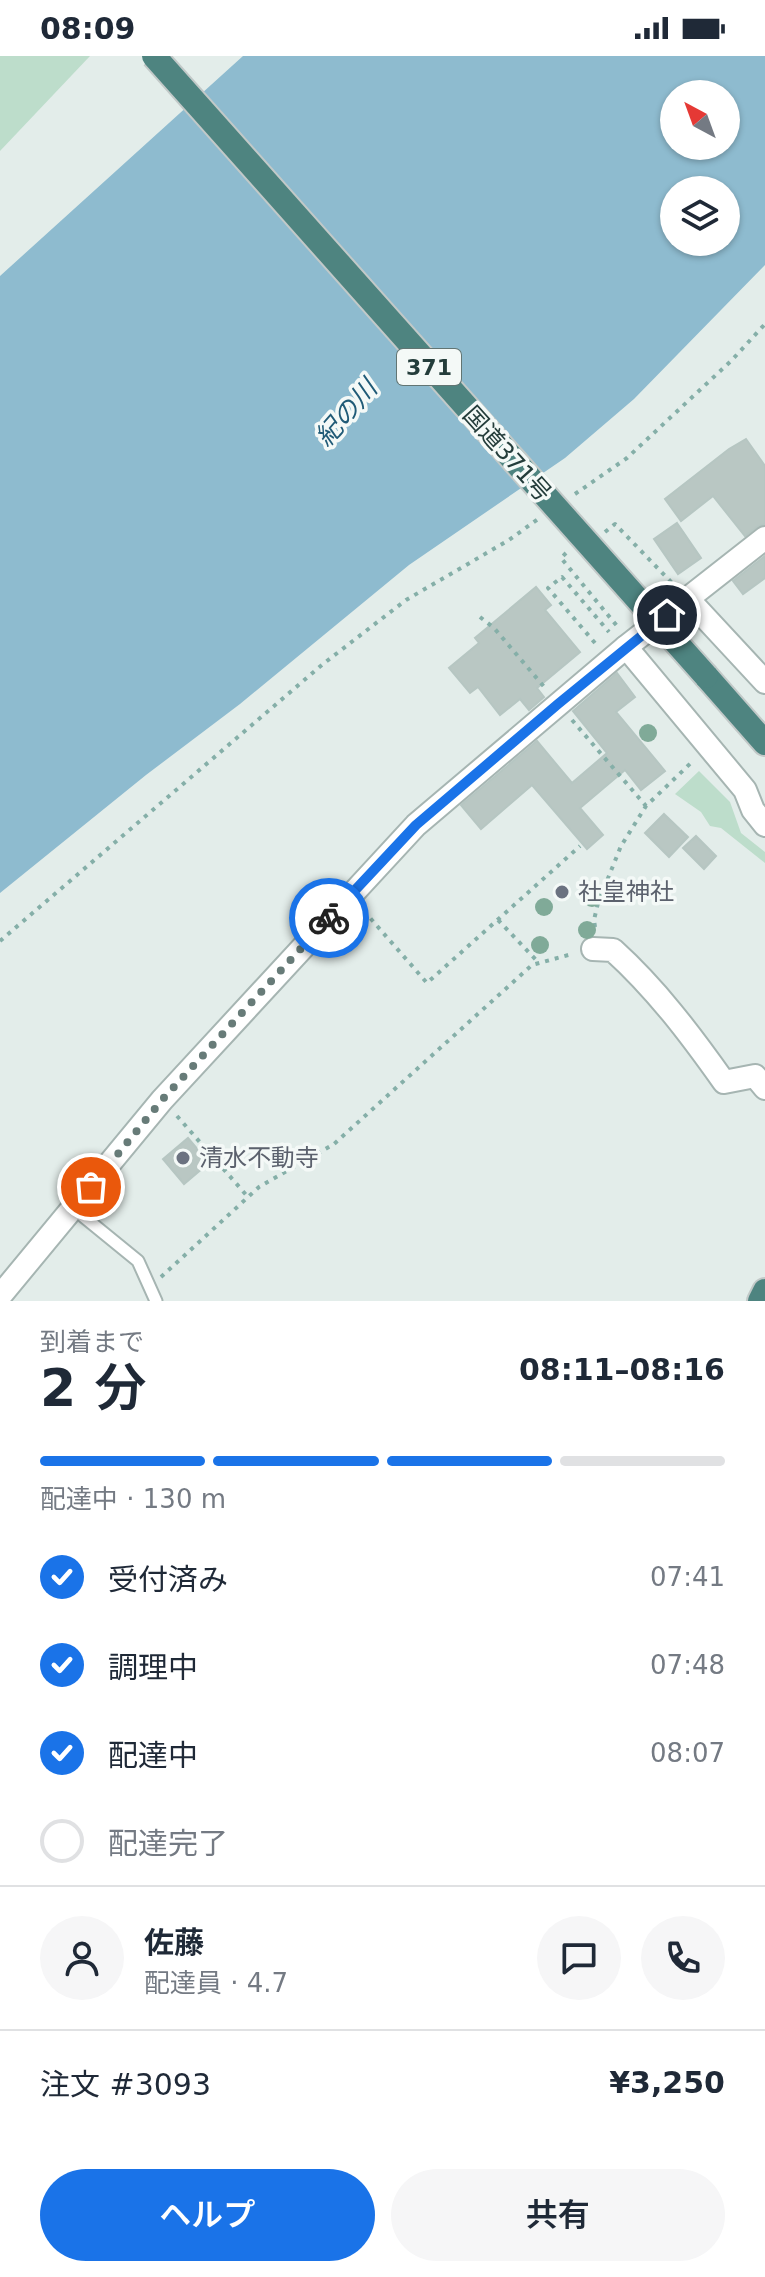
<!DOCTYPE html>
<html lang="ja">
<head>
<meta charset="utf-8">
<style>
  body { margin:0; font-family:"DejaVu Sans","Noto Sans JP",sans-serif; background:#f6f6f7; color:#1f2937; height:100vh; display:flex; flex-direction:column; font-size:30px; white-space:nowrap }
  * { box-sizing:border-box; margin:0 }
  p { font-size:26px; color:#747a83 }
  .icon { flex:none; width:44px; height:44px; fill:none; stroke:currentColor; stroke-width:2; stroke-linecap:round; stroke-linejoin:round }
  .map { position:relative; height:1245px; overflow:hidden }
  .details { display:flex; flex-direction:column; background:#fff; flex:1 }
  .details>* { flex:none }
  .needle { width:52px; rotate:319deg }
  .fabs { position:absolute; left:660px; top:24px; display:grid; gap:16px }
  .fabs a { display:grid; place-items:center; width:80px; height:80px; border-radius:50%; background:#fff; box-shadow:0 2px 6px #0004; font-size:40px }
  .pin { position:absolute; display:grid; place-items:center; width:68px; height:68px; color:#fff; margin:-34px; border:4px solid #fff; border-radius:50%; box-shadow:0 2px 8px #0007 }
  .courier { position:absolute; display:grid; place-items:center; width:80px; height:80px; margin:-40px; border:6px solid #1a73e8; border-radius:50%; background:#fff; color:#222; box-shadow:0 2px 10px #0007 }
  .headline em { font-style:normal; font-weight:600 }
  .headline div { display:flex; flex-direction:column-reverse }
  .headline { display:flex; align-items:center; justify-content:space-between; height:136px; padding:0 40px }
  h1 { font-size:52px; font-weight:600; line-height:60px }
  .bar { display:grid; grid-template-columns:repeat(4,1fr); gap:12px 8px; align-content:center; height:96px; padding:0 40px }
  .bar i { height:10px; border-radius:6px; background:#e0e1e3 }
  .bar .current { background:#1a73e8 }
  .bar p { grid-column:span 4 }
  .line { display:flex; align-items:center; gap:20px; padding:0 40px; border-top:2px solid #e0e1e3 }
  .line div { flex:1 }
  .round { display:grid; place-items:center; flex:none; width:84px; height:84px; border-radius:42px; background:#f6f6f7 }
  ol { padding:0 40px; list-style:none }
  li { display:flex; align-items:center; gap:24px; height:88px }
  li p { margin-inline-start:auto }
  li .icon { padding:8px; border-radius:50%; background:#1a73e8; color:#fff; stroke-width:4 }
  li:last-child { color:#747a83 }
  li i { width:44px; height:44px; border:4px solid #e0e1e3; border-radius:50% }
  .action { display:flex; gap:16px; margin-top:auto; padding:16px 40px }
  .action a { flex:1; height:92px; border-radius:48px; background:#1a73e8; color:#fff; font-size:32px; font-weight:600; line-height:92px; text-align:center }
  .action a+a { background:#f6f6f7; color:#1f2937 }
  .status { display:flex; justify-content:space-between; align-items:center; height:56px; padding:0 40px; background:#fff; direction:ltr }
  .status svg { height:22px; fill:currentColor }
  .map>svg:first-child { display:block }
</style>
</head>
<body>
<div class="status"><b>08:09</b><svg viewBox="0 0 49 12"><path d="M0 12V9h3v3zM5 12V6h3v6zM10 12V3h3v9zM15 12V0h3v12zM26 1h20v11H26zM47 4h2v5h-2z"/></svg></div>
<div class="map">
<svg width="765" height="1245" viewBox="0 0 765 1245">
  <rect width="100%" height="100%" fill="#e3edea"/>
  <g fill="#bdddcb">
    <path d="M 0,0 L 90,0 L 0,95 Z"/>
    <path d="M 699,715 L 730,746 L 741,777 L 765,796 L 765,807 L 721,772 L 710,770 L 701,756 L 675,738 Z"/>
  </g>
  <path fill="#8ebbcf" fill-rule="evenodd" d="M 243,0 L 765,0 L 765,209 L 634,343 L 565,402 L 409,509 L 240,648 L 146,719 L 0,837 L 0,220 ZM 674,38 L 726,38 L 726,90 L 674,90 ZM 674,134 L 726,134 L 726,186 L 674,186 Z"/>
  <g fill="#b9c7c3" stroke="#b6c6c2" stroke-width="2">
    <path d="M 746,383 L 765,410 L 765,468 L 757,471 L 745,480 L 713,440 L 681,465 L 665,443 L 729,393 Z"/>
    <path d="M 677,467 L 701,502 L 678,518 L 654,483 Z"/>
    <path d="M 765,500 L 765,522 L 743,538 L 733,525 Z"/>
    <path d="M 536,531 L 551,549 L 545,554 L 580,596 L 537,632 L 544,641 L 529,654 L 520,643 L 500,659 L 478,631 L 470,637 L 449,612 L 479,587 L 475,582 Z"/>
    <path d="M 617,617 L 635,641 L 616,656 L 665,715 L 641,734 L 625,714 L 580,752 L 603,779 L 587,793 L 532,729 L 481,773 L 461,749 L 537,685 L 572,727 L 607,697 L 573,655 Z"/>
    <path d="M 664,758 L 688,781 L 669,801 L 645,777 Z"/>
    <path d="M 696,780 L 716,800 L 704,813 L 683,792 Z"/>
    <path d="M 188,1082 L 209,1107 L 184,1128 L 163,1103 Z"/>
  </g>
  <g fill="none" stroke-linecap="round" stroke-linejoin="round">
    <g stroke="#a6b5b2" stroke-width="15">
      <path id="service" d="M 73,1152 L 138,1205 L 156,1245"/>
    </g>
    <g stroke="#a6b5b2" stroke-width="26">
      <g id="minor">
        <path d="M 688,543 L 765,626"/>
        <path d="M 626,591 L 745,734 L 753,754 L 765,769"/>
        <path d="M 593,893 L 613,894 C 656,933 690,978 724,1026 L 755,1020 L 765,1032"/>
        <path d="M 0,1240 L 162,1044 L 416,769 L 626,591 L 765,482"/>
      </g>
    </g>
    <g stroke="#c2c9c8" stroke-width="28">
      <g id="trunk">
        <path d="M 706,620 L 765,687"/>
        <path d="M 760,1245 L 765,1235"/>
      </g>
    </g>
    <g stroke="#85afa8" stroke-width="4" stroke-dasharray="4 6" stroke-linecap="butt">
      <path d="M 575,438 L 627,402 L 732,304 L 765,268"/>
      <path d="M 605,476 L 615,468 L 673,528"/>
      <path d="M 566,497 L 561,502 L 617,570"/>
      <path d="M 480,561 L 494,572 L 546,633"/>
      <path d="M 595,587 L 548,532 L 562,521 L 609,576"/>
      <path d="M 572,664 L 646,750"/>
      <path d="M 364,855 L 427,927 L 580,790"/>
      <path d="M 498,864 L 539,907"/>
      <path d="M 595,871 L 594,864 L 598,847 L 621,790 L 646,750 L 694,704"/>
      <path d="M 0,885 L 323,608 L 406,544 L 509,484 L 538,463"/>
      <path d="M 177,1060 L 248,1141"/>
      <path d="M 161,1221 L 259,1131 L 334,1088 L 532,909 L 572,898"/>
    </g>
    <use href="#service" stroke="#fff" stroke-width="11"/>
    <use href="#minor" stroke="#fff" stroke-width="22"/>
    <use href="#trunk" stroke="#4e8480" stroke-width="24"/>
    <g stroke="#c2c9c8" stroke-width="28" stroke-linecap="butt">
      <path id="trunk-bridge" d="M 154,0 L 706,620"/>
    </g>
    <use href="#trunk-bridge" stroke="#4e8480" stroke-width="24"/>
  </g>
  <g fill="#80aa98">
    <circle cx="648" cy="677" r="9"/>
    <circle cx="592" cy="842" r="9"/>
    <circle cx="544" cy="851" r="9"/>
    <circle cx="587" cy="874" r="9"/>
    <circle cx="540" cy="889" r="9"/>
  </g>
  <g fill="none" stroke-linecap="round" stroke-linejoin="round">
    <path stroke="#677b78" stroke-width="8" stroke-dasharray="0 14.4" d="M 91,1131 L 162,1044 L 329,862"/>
    <path stroke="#1a73e8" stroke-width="10" d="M 329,862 L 416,769 L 558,648 L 667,559"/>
  </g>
  <g fill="#6b7280" stroke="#f4f9f7" stroke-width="3">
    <circle cx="562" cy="836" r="8"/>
    <circle cx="183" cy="1102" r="8"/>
  </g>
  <g text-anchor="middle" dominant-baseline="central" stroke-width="7" stroke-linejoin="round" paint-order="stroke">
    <rect fill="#f4f9f7" stroke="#627573" stroke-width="2" x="397" y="293" width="64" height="36" rx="6"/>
    <g font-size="22" font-weight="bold" fill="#243d3b">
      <text x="429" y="311">371</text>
    </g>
    <g font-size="24" fill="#243d3b" stroke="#f4f9f7">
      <text transform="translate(507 398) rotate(48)">国道371号</text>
    </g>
    <g font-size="24" fill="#5b616d" stroke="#f4f9f7" text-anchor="start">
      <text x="578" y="836">社皇神社</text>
      <text x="199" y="1102">清水不動寺</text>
    </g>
    <g font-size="26" font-style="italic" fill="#205b77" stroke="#f4f9f7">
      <text transform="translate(346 357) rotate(-49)">紀の川</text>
    </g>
  </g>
</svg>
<div class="fabs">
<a><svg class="needle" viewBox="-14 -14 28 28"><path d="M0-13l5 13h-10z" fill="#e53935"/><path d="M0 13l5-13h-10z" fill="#747a83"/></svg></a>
<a><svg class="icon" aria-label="layers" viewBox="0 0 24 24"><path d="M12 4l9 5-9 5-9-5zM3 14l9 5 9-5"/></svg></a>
</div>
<div class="pin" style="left:91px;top:1131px;background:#ea580c"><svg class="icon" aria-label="bag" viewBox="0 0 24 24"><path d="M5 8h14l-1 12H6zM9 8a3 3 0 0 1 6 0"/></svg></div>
<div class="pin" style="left:667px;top:559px;background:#1f2937"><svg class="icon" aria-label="home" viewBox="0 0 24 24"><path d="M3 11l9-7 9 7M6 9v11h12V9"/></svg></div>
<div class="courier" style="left:329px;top:862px"><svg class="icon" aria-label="bike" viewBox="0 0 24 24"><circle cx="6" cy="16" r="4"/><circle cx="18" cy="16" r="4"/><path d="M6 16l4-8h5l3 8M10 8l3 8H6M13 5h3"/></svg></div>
</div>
<section class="details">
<div class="headline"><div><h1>2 分</h1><p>到着まで</p></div><em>08:11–08:16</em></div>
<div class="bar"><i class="current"></i><i class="current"></i><i class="current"></i><i></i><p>配達中 · 130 m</p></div>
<ol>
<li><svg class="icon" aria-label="check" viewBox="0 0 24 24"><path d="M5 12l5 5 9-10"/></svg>受付済み<p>07:41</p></li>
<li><svg class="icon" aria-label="check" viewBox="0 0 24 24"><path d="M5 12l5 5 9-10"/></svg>調理中<p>07:48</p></li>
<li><svg class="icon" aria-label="check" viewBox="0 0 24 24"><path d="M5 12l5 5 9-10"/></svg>配達中<p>08:07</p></li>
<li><i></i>配達完了</li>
</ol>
<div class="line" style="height:144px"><a class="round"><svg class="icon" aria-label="person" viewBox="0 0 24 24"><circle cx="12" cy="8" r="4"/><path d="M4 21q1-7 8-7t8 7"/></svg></a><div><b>佐藤</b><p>配達員 · 4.7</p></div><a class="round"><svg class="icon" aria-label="chat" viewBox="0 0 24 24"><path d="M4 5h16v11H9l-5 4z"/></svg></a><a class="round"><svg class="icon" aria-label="phone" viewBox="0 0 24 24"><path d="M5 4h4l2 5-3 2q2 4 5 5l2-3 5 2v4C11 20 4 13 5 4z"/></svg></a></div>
<div class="line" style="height:104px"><div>注文 #3093</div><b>¥3,250</b></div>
<div class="action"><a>ヘルプ</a><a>共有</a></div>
</section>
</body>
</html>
